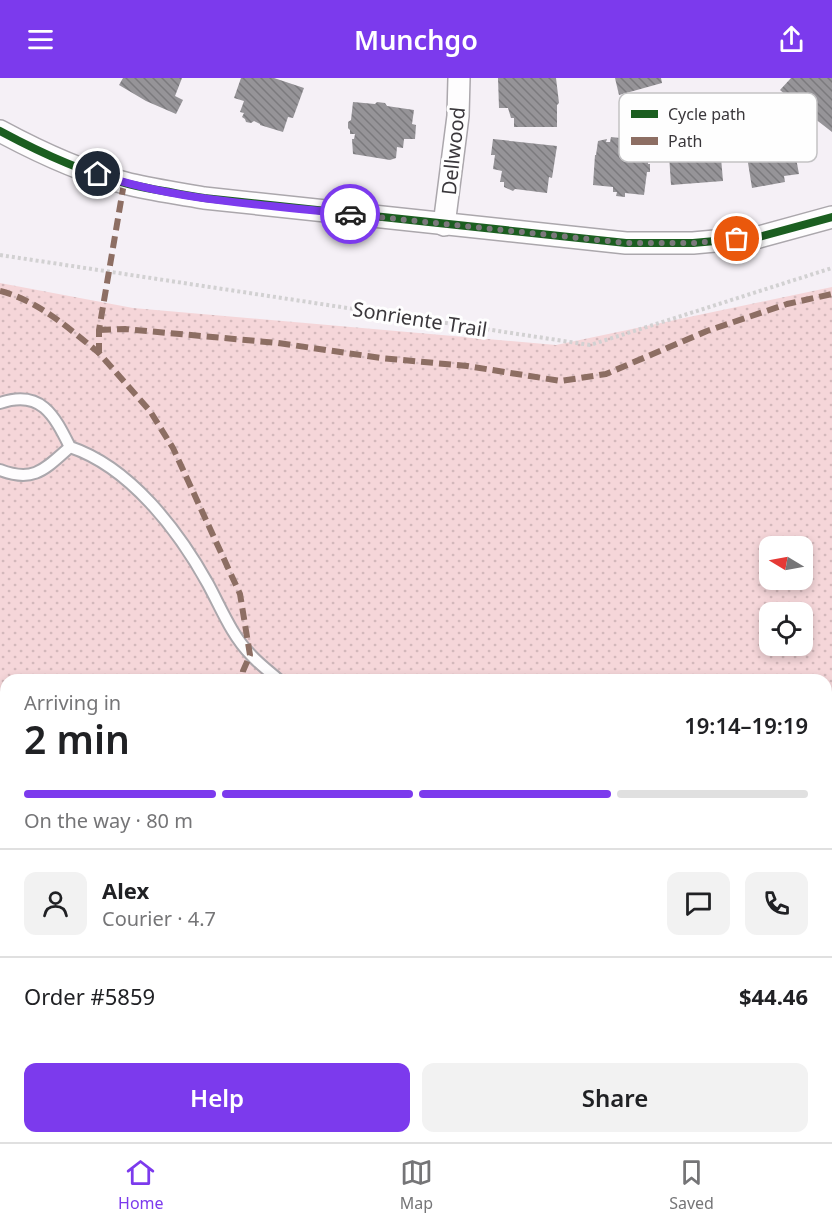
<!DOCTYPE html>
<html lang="en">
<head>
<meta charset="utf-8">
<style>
  body { margin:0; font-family:"Noto Sans",sans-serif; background:#f2f2f2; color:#202124; height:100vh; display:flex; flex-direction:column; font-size:22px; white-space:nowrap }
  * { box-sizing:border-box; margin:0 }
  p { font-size:20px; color:#757577 }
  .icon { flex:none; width:33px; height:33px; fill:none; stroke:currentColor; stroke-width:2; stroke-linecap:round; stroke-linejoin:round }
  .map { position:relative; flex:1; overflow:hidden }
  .drawer { position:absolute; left:0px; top:596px; width:832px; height:470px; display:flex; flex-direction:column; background:#fff; border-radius:18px 18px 0 0; box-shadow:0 3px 9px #0003 }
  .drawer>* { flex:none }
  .needle { width:39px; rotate:280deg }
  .controls { position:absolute; left:759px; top:458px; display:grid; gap:12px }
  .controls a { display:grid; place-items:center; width:54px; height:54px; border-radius:12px; background:#fff; box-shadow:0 3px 9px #0003; font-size:30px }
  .pin { position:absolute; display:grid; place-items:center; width:51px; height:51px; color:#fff; margin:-26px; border:3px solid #fff; border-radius:50%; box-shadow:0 2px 6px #0007 }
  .courier { position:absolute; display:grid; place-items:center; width:60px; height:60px; margin:-30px; border:4px solid #7c3aed; border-radius:50%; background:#fff; color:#222; box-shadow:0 2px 8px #0007 }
  .summary em { font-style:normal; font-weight:600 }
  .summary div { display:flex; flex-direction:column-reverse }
  .summary { display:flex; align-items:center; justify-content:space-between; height:102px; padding:0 24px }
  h1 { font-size:39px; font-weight:600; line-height:45px }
  .bar { display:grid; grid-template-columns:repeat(4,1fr); gap:9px 6px; align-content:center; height:72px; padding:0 24px }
  .bar i { height:8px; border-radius:4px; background:#e0e0e0 }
  .bar .on { background:#7c3aed }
  .bar p { grid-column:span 4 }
  .line { display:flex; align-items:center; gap:15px; padding:0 24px; border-top:2px solid #e0e0e0 }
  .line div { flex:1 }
  .round { display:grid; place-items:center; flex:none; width:63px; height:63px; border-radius:12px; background:#f2f2f2 }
  .cta { display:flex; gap:12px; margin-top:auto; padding:12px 24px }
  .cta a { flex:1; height:69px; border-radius:12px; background:#7c3aed; color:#fff; font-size:24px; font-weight:600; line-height:69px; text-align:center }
  .cta a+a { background:#f2f2f2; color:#202124 }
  header { display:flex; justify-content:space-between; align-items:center; height:78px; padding:0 24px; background:#7c3aed; color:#fff; font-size:27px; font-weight:600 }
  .tabs { display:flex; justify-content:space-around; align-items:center; height:84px; border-top:2px solid #e0e0e0; background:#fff; font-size:16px; color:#757577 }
  .tabs a { display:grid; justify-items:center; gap:3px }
  .tabs .on { color:#7c3aed }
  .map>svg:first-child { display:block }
</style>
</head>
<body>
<header><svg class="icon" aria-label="menu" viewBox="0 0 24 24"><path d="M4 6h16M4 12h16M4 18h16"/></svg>Munchgo<svg class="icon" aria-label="share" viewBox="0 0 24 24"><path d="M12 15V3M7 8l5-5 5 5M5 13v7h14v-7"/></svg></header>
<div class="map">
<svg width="832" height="1064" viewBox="0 0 832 1064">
  <defs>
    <pattern id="grass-dots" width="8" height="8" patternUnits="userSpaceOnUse" patternTransform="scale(1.5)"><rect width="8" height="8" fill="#f5d6d9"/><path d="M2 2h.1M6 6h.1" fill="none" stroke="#d3b8bb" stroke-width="1.8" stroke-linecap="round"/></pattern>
    <pattern id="building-back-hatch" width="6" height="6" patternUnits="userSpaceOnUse" patternTransform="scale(1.5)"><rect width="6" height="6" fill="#969498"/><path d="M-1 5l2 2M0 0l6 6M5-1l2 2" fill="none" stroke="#7b7a7d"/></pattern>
  </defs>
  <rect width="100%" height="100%" fill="#f5f0f6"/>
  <path fill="url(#grass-dots)" fill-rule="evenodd" d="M 0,205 L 133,230 L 556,267 L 832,209 L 832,876 L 826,872 L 826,602 L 6,602 L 6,1059 L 473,1059 L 473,1064 L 0,1064 ZM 770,468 L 802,468 L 802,501 L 770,501 ZM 770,534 L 802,534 L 802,567 L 770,567 Z"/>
  <g fill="url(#building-back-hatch)">
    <path d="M 123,0 L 182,0 L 175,18 L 183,22 L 176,36 L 146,23 L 119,7 Z"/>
    <path d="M 241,0 L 274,0 L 304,10 L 293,40 L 288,39 L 283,54 L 260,47 L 260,46 L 254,43 L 251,45 L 246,44 L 245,41 L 242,39 L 244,35 L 240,34 L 244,23 L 234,20 Z"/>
    <path d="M 498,0 L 556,0 L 559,25 L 557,27 L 557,49 L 514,49 L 514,40 L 511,40 L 508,30 L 499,30 Z"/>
    <path d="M 615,0 L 661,0 L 662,5 L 619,17 Z"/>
    <path d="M 832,0 L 832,54 L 814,40 L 812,40 L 806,37 L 806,34 L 780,12 L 791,0 Z"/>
    <path d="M 353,24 L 375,26 L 377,24 L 385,25 L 387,28 L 414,32 L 412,46 L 416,47 L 415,61 L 404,61 L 403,70 L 397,69 L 396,80 L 390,82 L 353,76 L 352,61 L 354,61 L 355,56 L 350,56 L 350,52 L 348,50 L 348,44 L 351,42 Z"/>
    <path d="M 772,42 L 774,53 L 786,51 L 786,55 L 791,54 L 799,96 L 784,98 L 785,104 L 752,110 L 742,47 Z"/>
    <path d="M 718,45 L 723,103 L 671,107 L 668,62 L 677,62 L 681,56 L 686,56 L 687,58 L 688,47 Z"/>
    <path d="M 621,50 L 651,53 L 648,86 L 650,86 L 650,94 L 647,94 L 644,117 L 625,115 L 625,119 L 616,118 L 617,114 L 613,114 L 613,109 L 593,107 L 595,77 L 596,77 L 598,63 L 607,61 L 606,64 L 610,64 L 611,59 L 620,60 Z"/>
    <path d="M 493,61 L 557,68 L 552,100 L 549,99 L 547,115 L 515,111 L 513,113 L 504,109 L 504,104 L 500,104 L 502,93 L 493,91 L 495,77 L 491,77 Z"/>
    <path d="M 831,946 L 832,946 L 832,982 L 826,981 Z"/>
    <path d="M 475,1059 L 562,1059 L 562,1064 L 474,1064 Z"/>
  </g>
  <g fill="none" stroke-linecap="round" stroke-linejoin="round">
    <g stroke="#aba7ac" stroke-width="14">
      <g id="service">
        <path d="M 0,325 C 41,311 54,337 70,369 C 130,389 178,452 208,506 C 221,530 232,558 251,577 C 259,586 270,594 279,602"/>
        <path d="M 0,392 C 34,405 45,391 70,369"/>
      </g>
    </g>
    <g stroke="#aba7ac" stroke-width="24">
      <g id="minor">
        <path d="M 0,53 C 39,74 82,94 125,105 C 151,112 178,115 204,120 L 626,165 L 693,165 L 759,159 L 832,139"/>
        <path d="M 444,147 L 458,38 L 459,0"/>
        <path d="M 786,1059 L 819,1064"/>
        <path d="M 602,1064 L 603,1059"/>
      </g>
    </g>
    <path stroke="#d2d1d2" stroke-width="4" stroke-dasharray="3 3" stroke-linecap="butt" d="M 0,177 L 590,267 L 832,190"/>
    <use href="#service" stroke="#fefdfe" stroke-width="10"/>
    <use href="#minor" stroke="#fefdfe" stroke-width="21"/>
    <g stroke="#8d6e63" stroke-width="6" stroke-dasharray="12 6" stroke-linecap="butt">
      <path d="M 124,105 L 99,252 L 99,275 L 150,333 L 173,370 L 240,516 L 250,577 L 243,593 L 242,602"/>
      <path d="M 0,213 C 37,222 70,251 99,275"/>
      <path d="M 99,252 L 125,251 L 278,265 L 381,280 L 467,288 L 561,303 L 606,296 L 707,253 L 787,226 L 832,216"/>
      <path d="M 826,803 L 832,809"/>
      <path d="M 357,1064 L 358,1059"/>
    </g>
    <g stroke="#fefefe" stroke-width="11">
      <path id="cycleway" d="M 0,53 C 39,74 82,94 125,105 C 151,112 178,115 204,120 L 626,165 L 693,165 L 759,159 L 832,139"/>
    </g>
    <use href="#cycleway" stroke="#1b5e20" stroke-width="8"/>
  </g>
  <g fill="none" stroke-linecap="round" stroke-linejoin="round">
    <path stroke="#7b787c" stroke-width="6" stroke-dasharray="0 10.8" d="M 350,136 L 626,165 L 693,165 L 737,161"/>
    <path stroke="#7c3aed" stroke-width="8" d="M 98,96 C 175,123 269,127 350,136"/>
  </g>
  <g text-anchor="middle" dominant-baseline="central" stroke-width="6" stroke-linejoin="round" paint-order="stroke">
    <g font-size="20" fill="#3a373b" stroke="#fefefe">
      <text transform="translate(453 73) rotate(-84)">Dellwood</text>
      <text transform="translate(420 241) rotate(9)">Sonriente Trail</text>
    </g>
  </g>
  <rect x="619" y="15" width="198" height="69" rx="9" fill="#fefefe" stroke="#c3c2c4" stroke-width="1.5"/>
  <rect x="631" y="32" width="27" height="8" fill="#1b5e20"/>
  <rect x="631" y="59" width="27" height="8" fill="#8d6e63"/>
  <g font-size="16" fill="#3a373b">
    <text x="668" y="42">Cycle path</text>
    <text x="668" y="69">Path</text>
  </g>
</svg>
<div class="controls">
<a><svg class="needle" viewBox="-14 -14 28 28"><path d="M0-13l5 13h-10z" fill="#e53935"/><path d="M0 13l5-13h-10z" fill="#757577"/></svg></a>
<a><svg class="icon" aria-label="locate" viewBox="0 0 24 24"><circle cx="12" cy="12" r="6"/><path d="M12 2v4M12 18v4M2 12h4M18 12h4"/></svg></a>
</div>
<div class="pin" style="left:737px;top:161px;background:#ea580c"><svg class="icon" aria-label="bag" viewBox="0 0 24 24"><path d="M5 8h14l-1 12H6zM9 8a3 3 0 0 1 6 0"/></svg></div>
<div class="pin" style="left:98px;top:96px;background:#1f2937"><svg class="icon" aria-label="home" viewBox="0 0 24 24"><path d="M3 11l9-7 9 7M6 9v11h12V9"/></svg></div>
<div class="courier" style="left:350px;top:136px"><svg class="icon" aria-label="car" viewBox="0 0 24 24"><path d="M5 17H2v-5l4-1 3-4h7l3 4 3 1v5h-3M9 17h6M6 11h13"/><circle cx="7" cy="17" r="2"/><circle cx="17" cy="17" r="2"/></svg></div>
<section class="drawer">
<div class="summary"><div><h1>2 min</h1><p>Arriving in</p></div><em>19:14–19:19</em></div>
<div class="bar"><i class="on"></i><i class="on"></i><i class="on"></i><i></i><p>On the way · 80 m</p></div>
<div class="line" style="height:108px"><a class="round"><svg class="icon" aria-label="person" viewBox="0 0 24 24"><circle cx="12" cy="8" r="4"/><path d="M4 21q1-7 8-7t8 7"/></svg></a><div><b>Alex</b><p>Courier · 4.7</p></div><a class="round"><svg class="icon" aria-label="chat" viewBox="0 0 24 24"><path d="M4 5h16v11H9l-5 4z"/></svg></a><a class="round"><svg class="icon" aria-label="phone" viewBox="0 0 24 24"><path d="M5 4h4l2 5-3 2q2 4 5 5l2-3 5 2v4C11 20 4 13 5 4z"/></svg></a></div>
<div class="line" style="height:78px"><div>Order #5859</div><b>$44.46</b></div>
<div class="cta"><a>Help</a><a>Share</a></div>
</section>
</div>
<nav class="tabs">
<a class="on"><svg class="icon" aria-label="home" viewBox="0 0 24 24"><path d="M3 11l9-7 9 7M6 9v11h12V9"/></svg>Home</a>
<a><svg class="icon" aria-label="map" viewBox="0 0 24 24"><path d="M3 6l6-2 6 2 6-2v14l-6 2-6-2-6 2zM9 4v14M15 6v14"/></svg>Map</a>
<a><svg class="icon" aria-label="saved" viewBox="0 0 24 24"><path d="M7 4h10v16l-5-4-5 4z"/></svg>Saved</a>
</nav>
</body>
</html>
